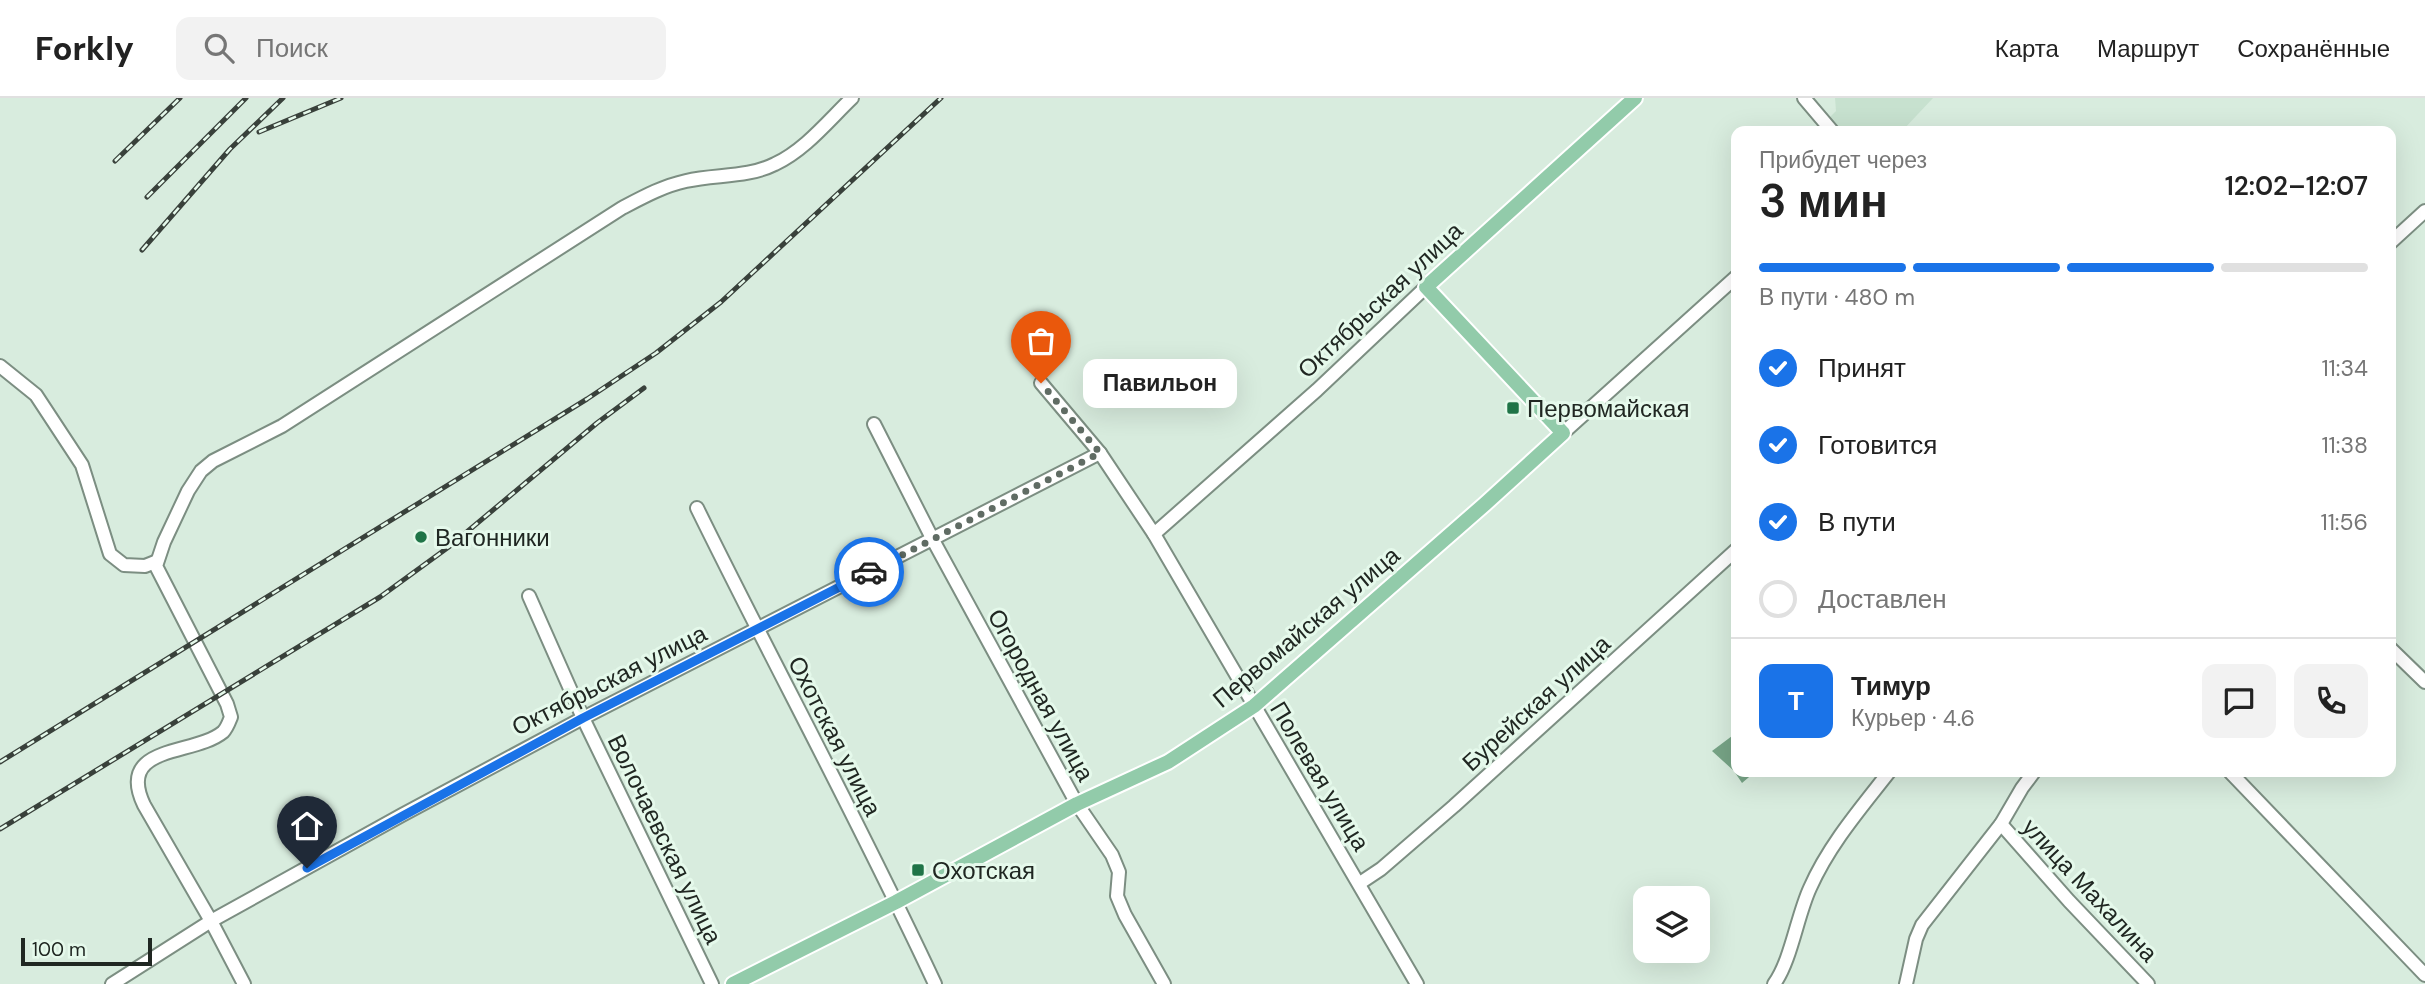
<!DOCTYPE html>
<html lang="ru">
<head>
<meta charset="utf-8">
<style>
  body { margin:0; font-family:"DM Sans",sans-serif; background:#f2f2f2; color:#222; height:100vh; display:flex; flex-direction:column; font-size:26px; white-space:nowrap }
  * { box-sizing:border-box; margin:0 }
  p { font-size:23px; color:#767676 }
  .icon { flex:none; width:38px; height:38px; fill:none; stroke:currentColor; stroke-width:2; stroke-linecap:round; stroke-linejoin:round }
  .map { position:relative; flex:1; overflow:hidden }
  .side { position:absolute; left:1731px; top:28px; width:665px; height:651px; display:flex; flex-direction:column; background:#fff; border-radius:14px; box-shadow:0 7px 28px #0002 }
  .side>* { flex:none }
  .controls { position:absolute; left:1633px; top:788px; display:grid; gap:14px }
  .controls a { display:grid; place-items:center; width:77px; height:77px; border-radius:14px; background:#fff; box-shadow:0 7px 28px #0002; font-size:35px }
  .scale { position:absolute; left:21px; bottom:18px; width:131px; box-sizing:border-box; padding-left:7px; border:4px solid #202722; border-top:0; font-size:19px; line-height:24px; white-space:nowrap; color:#202722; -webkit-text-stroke:5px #e5f9eb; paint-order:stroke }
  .pin { position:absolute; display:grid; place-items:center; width:60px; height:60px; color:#fff; margin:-72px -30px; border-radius:50% 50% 50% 0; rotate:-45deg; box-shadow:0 0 7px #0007 }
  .pin .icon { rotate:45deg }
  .courier { position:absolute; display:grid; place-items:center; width:70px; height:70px; margin:-35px; border:5px solid #1a73e8; border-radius:50%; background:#fff; color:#222; box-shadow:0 2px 9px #0007 }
  .bubble { position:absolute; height:49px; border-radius:14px; background:#fff; box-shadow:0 7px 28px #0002; font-size:23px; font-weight:600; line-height:49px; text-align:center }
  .summary em { font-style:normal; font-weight:600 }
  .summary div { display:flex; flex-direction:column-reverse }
  .summary { display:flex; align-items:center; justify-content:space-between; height:119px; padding:0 28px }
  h1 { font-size:46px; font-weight:600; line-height:52px }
  .bar { display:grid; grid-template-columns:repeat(4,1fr); gap:10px 7px; align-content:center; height:84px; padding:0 28px }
  .bar i { height:9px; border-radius:5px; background:#e0e0e0 }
  .bar .current { background:#1a73e8 }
  .bar p { grid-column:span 4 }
  .line { display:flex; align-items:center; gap:18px; padding:0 28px; border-top:2px solid #e0e0e0 }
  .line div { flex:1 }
  .round { display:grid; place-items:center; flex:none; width:74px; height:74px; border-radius:14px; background:#f2f2f2 }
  ol { padding:0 28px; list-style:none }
  li { display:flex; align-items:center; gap:21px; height:77px }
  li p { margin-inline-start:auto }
  li .icon { padding:7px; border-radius:50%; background:#1a73e8; color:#fff; stroke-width:4 }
  li:last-child { color:#767676 }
  li i { width:38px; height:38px; border:4px solid #e0e0e0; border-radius:50% }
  header { display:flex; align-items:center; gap:42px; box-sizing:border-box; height:98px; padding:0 35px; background:#fff; border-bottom:2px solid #e0e0e0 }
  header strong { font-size:33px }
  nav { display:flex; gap:38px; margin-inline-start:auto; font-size:24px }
  .search { width:490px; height:63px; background:#f2f2f2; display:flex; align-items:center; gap:18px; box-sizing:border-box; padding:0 24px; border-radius:14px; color:#767676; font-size:26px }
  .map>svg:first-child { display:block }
</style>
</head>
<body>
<header>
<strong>Forkly</strong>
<div class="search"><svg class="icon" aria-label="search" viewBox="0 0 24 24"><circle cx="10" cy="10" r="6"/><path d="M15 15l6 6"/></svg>Поиск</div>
<nav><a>Карта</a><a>Маршрут</a><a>Сохранённые</a></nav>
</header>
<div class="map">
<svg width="2425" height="886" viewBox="0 0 2425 886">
  <rect width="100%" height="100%" fill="#d8ecde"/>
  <path fill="#c7e1cf" d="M 1835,0 L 1933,0 L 1902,33 L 1842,33 L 1828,21 L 1836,13 Z"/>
  <path fill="#77a486" d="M 1736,635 L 1736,674 L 1755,674 L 1742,685 L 1734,673 L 1712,653 Z"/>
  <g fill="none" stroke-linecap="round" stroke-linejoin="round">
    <g stroke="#7c8e82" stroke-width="16">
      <g id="minor">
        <path d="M 1804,0 L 1832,33"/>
        <path d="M 2390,145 L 2425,113"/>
        <path d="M 0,268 L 36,297 L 82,367 L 110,456 L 124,467 L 145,468 L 155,464"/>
        <path d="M 1041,285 L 1100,355 L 1154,436 L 1417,886"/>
        <path d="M 874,326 L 933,442 L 1077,706 L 1112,757 L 1119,774 L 1117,798 L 1125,817 L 1164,886"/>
        <path d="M 1563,335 L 1736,179"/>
        <path d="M 697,410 C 775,569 860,725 935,886"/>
        <path d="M 1154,436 L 1317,292 L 1426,189"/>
        <path d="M 529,498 L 583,620 L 712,886"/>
        <path d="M 2390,550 L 2425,584"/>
        <path d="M 2230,674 L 2425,877"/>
        <path d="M 2001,726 L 2069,803 L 2148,886"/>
        <path d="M 1360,785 L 1381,771 L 1454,708 L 1736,452"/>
        <path d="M 112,886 L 211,823 L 402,717 L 583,620 L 1100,355"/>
        <path d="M 244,886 L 211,823 L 144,707 C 115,646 194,658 223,634 C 227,630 229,624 231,619 L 227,606 L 156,468 L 164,444 L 188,393 L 201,373 L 213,363 L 282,328 L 622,110 C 643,99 663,88 686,83 C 716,76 747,80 775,66 C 805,52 828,23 852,0"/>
        <path d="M 1774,886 C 1791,863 1797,818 1810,790 C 1829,747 1860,711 1889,674"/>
        <path d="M 1906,886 L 1916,841 L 1922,827 L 2001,726 L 2022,690 L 2034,674"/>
      </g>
    </g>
    <g stroke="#fff" stroke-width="18">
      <path id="major" d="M 733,886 L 896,804 L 1077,706 L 1168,664 L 1254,608 L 1485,406 L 1563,335 L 1426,189 L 1635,0"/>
    </g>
    <use href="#minor" stroke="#fff" stroke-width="12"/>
    <use href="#major" stroke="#92cbaa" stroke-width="14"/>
    <g stroke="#39413b" stroke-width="5">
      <g id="rail">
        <path d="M 259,34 L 341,0"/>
        <path d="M 115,63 L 180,0"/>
        <path d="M 147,99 L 246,0"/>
        <path d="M 142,152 L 230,51 L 283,0"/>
        <path d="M 0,664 L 587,301 L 656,255 L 721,204 L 941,0"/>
        <path d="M 0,731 L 380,499 L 450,448 L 597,325 L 644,290"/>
      </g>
    </g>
    <use href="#rail" stroke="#e5f9eb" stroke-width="2.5" stroke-dasharray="8" stroke-linecap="butt"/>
  </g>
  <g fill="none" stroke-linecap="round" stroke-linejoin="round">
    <path stroke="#606c64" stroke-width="7" stroke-dasharray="0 12.6" d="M 869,474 L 1100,355 L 1041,285"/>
    <path stroke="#1a73e8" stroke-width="9" d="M 307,770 L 583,620 L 869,474"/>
  </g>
  <g fill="#1f7447" stroke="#e5f9eb" stroke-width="2.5">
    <rect x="1506" y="303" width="14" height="14" rx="3.5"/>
    <circle cx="421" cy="439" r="7"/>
    <rect x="911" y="765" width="14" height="14" rx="3.5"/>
  </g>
  <g text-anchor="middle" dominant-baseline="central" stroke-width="6" stroke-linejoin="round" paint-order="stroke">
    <g font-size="24" fill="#202722" stroke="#e5f9eb">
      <text transform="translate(1380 202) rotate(-43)">Октябрьская улица</text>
      <text transform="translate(1306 529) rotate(-40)">Первомайская улица</text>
      <text transform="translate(609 582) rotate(-27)">Октябрьская улица</text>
      <text transform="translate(1041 597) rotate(61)">Огородная улица</text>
      <text transform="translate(1536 605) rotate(-42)">Бурейская улица</text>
      <text transform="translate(835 638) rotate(63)">Охотская улица</text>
      <text transform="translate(1320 678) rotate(59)">Полевая улица</text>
      <text transform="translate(665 741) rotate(64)">Волочаевская улица</text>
      <text transform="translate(2090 792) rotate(47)">улица Махалина</text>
    </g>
    <g font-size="24" fill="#202722" stroke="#e5f9eb" text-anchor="start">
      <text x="1527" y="310">Первомайская</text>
      <text x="435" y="439">Вагонники</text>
      <text x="932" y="772">Охотская</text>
    </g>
  </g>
</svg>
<div class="controls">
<a><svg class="icon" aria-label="layers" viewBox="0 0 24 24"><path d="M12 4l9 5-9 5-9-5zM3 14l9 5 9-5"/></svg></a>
</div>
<div class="scale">100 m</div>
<div class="pin" style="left:1041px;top:285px;background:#ea580c"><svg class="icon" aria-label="bag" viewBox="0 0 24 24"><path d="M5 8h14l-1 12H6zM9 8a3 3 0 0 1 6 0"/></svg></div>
<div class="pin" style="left:307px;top:770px;background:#1f2937"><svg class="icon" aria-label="home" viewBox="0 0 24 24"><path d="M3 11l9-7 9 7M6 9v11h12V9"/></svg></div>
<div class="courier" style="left:869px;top:474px"><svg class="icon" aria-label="car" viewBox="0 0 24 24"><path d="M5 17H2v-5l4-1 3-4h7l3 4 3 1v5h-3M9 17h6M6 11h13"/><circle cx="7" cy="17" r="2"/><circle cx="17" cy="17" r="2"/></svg></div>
<div class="bubble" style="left:1083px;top:261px;width:154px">Павильон</div>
<section class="side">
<div class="summary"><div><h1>3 мин</h1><p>Прибудет через</p></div><em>12:02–12:07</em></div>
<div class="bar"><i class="current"></i><i class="current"></i><i class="current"></i><i></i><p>В пути · 480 m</p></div>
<ol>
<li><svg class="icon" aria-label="check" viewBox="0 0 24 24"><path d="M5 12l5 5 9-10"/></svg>Принят<p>11:34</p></li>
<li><svg class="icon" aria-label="check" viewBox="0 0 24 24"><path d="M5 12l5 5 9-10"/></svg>Готовится<p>11:38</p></li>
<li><svg class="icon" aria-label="check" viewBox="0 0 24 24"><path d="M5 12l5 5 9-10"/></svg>В пути<p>11:56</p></li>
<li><i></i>Доставлен</li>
</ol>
<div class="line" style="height:126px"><b class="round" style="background:#1a73e8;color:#fff">Т</b><div><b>Тимур</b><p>Курьер · 4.6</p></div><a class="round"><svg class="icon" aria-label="chat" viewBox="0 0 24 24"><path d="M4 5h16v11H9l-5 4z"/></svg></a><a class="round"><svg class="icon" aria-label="phone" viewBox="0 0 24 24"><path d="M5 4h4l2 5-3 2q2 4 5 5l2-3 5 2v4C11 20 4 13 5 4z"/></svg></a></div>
</section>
</div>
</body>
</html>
